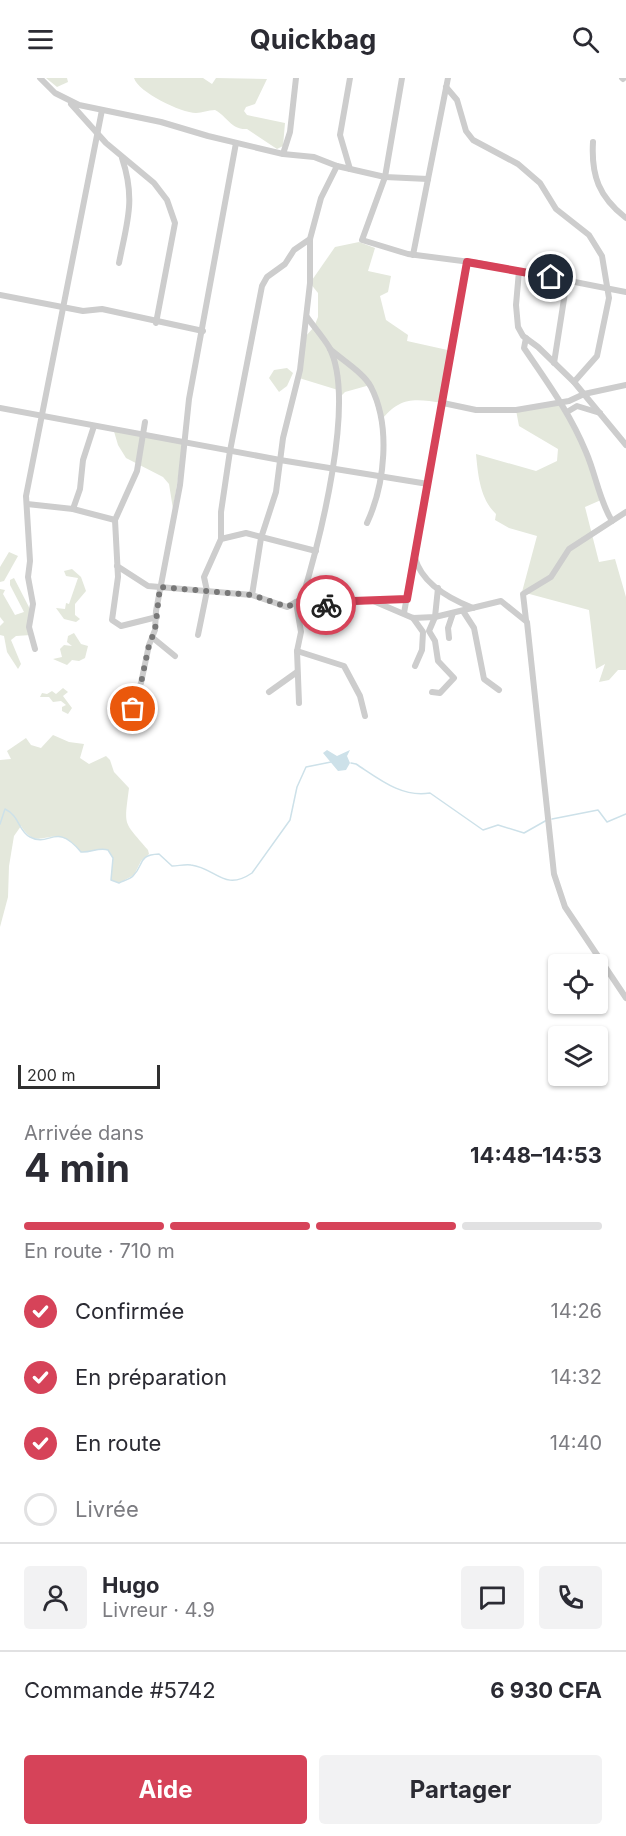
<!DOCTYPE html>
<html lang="fr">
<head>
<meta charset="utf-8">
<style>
  body { margin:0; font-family:Inter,sans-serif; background:#f2f2f3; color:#2b2b33; height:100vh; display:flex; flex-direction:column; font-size:22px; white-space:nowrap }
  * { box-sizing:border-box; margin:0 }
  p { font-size:20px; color:#7c7c81 }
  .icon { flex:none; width:33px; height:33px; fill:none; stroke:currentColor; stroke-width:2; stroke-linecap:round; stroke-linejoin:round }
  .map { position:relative; height:1026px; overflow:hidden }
  .side { display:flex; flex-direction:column; background:#fff; flex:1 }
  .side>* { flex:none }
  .buttons { position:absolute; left:548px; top:876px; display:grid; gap:12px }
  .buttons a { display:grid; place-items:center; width:60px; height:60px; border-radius:6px; background:#fff; box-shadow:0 2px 4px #0004; font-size:30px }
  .scale { position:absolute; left:18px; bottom:15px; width:142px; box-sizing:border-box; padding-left:6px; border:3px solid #303030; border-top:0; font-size:16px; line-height:21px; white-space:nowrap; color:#303030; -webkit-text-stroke:4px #fff; paint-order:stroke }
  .pin { position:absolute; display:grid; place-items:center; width:51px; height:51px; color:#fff; margin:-26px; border:3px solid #fff; border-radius:50%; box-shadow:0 2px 6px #0007 }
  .courier { position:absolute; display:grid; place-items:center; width:60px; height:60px; margin:-30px; border:4px solid #d64359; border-radius:50%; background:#fff; color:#222; box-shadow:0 2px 8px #0007 }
  .overview em { font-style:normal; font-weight:700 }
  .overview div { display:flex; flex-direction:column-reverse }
  .overview { display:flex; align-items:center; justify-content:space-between; height:102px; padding:0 24px }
  h1 { font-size:39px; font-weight:700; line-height:45px }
  .bar { display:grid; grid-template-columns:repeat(4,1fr); gap:9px 6px; align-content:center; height:72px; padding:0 24px }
  .bar i { height:8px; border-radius:4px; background:#e1e1e2 }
  .bar .current { background:#d64359 }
  .bar p { grid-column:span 4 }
  .line { display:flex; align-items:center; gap:15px; padding:0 24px; border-top:2px solid #e1e1e2 }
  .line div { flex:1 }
  .round { display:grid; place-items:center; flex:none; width:63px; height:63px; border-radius:6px; background:#f2f2f3 }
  ol { padding:0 24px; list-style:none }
  li { display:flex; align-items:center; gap:18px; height:66px }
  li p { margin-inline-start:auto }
  li .icon { padding:6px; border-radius:50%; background:#d64359; color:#fff; stroke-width:4 }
  li:last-child { color:#7c7c81 }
  li i { width:33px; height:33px; border:3px solid #e1e1e2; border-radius:50% }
  .button { display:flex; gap:12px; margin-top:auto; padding:12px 24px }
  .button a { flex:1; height:69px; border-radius:6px; background:#d64359; color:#fff; font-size:24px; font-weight:700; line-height:69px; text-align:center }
  .button a+a { background:#f2f2f3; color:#2b2b33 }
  header { display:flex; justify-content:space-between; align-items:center; height:78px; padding:0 24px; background:#fff; font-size:27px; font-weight:700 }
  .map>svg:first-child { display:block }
</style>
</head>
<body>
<header><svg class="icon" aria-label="menu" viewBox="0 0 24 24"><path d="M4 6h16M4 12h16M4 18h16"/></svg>Quickbag<svg class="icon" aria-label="search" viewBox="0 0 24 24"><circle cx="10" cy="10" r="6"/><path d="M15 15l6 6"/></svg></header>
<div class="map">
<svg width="626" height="1026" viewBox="0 0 626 1026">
  <rect width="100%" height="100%" fill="#fff"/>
  <g fill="#e4e8dc">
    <path d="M 46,0 L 67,0 L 68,4 L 57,9 Z"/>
    <path d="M 134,0 L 203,0 L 212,6 L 216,0 L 267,1 L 255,26 L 246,29 L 244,33 L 247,37 L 285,45 L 283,68 L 277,71 L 247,51 C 231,52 228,39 215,32 C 208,32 202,35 196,35 C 181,35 138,14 134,0 Z"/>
    <path d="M 359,164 L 375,170 L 368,193 L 391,198 L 388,214 L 380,218 L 386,242 L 408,257 L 407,263 L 452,273 L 443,325 C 414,321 400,318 380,344 L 370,307 L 345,314 L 338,321 L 338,312 L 299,300 L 305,259 L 314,249 L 318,239 L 318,215 L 310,205 L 335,169 Z"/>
    <path d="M 287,290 L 293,295 L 287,308 L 279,314 L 269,300 L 274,292 Z"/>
    <path d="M 562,324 L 587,375 L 601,422 L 585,429 L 599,484 L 615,481 L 626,519 L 626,592 L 618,592 L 609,602 L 599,604 L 605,586 L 596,591 L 589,532 L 522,514 L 537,458 L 509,450 L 495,442 L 496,436 C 480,421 478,397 476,376 L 536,393 L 557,383 L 558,371 L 519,348 L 516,332 Z"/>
    <path d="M 113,350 L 184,364 L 173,431 L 169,406 L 163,399 L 126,380 L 118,367 Z"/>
    <path d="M 9,474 L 18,478 L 4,503 L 0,504 L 0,489 Z"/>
    <path d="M 72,491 L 81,499 L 86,513 L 75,526 L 75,537 L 80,541 L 76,544 L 64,541 L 56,530 L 65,531 L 66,525 L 69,526 L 78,500 L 66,498 L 64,493 Z"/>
    <path d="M 14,500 L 32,535 L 31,557 L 16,558 L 11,562 L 21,586 L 18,591 L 7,574 L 4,558 L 0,557 L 0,548 L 4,544 L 0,539 L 0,511 L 5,512 L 3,516 L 15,537 L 24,534 L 10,507 L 10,502 Z"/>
    <path d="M 74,555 L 81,566 L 88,568 L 85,580 L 79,583 L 72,582 L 67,587 L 53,581 L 62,579 L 60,571 L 64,567 L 72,568 L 67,564 L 68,558 Z"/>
    <path d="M 63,610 L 68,614 L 63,618 L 72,630 L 68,636 L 62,633 L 62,629 L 66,627 L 61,623 L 53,624 L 49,619 L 40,619 L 42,615 L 47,616 L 52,613 L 56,616 Z"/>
    <path d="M 53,657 L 69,664 L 84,666 L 80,680 L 89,686 L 106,678 L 110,682 L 114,694 L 129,710 C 124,750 123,742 148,772 L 149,776 L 141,783 L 134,797 L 119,805 L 111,802 L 113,780 L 108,772 C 98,769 91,775 81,774 C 53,739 40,779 21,748 L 14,758 L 9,788 L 8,819 L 0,849 L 0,682 L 11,681 L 7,673 L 26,660 L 31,667 L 41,670 Z"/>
  </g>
  <path fill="#cde1e9" d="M 327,672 L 337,678 L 350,672 L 347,678 L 350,685 L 346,692 L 338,693 L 323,675 Z"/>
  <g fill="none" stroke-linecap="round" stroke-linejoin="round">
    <g stroke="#cde1e9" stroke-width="1.5">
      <path d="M 351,685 L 356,686 C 379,701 402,720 430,715 L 483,752 L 498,747 L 524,755 L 547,742"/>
      <path d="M 552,741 L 598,732 L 607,744 L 626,736"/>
      <path d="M 0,746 L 5,731 C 20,738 18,753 30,759 C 50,770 55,743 81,774 C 91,775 98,769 108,772 L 113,780 L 111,802 L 119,805 C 123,803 130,801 133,798 C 145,786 137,777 159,776 L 172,788 C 178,788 185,786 191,787 C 216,790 224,814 252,795 L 290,742 L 297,709 L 306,689 L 331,684"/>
    </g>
    <g stroke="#cdcdcd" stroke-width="6">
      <path d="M 40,0 L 55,15 L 79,27 L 161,44 L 208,58 L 283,76 L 314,79 L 337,88 L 385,99 L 428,101"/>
      <path d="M 402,0 L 385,99 L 362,162 L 408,176 L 478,185 L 626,214"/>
      <path d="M 622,0 L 623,1"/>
      <path d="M 446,9 L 457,22 L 466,53 L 473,62 L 518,86 L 540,105 L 556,131 L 589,157 L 602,178 L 609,220 L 597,278 L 574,304"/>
      <path d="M 71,26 L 106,65 L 154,105 L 167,122 L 175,145 L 156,245"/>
      <path d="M 593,64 C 591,98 599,119 626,140"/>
      <path d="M 283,76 L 290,54 L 296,0"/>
      <path d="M 350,91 L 340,57 L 350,0"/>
      <path d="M 413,177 L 448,0"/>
      <path d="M 119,185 C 127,144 136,122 122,80"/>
      <path d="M 519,193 L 516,227 L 518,249 L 523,258 L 538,269 L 574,304 L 626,367"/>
      <path d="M 0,217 L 83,233 L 102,231 L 203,253"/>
      <path d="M 526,260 L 524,270 C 547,304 570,335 586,374 C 596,397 599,422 612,443"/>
      <path d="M 330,271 C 342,282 364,295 371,309 C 391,348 385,406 367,445"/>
      <path d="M 554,285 L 567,202"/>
      <path d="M 443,325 L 476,332 L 516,332 L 569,323 L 584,316 L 626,307"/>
      <path d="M 0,330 L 280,382 L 428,406"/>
      <path d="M 567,334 L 577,328 L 600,335"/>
      <path d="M 145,344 L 137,393 L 115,442 L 118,499 L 112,542 L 121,548 L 157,539"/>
      <path d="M 27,426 L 73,431 L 115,442"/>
      <path d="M 73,431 L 80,411 L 83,382 L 94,348"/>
      <path d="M 221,461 L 246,455 L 316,473"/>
      <path d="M 415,480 C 422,506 450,521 473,530"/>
      <path d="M 117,488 L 148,508 L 252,517 L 287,529 L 302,521 C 319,465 357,321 329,269 C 323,259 314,249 307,239"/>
      <path d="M 252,517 L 261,460 L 276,414 L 283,360 L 300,292 L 310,205 L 310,161 L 321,120 L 337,88"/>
      <path d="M 302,521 L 329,528 L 371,522 L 413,540 L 435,539 L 501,523 L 527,544 L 554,796 L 565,829 L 626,920"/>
      <path d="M 375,522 L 407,521"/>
      <path d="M 296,524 L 301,554 L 297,573 L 299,625"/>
      <path d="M 463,533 L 474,550 L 484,601 L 499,612"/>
      <path d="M 404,535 L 467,184"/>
      <path d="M 413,540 L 423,554 L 422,572 L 415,588"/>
      <path d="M 526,542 L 523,516 L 551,499 L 569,471 L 626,434"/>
      <path d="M 198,557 L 207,513 L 204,499 L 221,461 L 221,434 L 230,373 L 262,208 L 267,199 L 285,186 L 294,172 L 310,161"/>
      <path d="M 153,560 L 175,578"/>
      <path d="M 449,560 L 448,550 L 453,535"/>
      <path d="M 35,571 L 29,549 L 33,526 L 28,499 L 30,483 L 26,418 L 102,32"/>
      <path d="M 297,573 L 344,588 L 360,618 L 365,638"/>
      <path d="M 269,614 L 297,594"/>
      <path d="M 432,614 L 440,615 L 454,600 L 438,583 L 435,563 L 429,553 L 435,539 L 438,510"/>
      <path d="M 140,642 L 133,631 L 132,623 L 141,605 L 149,567 L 155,552 L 156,533 L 180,407 L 189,321 L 236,65"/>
    </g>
  </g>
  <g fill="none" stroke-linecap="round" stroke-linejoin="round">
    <path stroke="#787878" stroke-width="6" stroke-dasharray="0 10.8" d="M 133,631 L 132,623 L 141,605 L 149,567 L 155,552 L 160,509 L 252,517 L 287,529 L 302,521 L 326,527"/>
    <path stroke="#d64359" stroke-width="8" d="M 326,527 L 353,523 L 407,521 L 467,184 L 551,199"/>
  </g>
</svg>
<div class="buttons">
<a><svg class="icon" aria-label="locate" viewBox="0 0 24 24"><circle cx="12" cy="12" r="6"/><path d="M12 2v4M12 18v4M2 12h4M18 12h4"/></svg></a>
<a><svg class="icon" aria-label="layers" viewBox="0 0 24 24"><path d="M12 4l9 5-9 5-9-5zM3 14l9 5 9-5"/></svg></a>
</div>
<div class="scale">200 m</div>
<div class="pin" style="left:133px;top:631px;background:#ea580c"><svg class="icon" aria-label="bag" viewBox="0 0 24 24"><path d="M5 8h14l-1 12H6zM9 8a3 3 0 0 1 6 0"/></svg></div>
<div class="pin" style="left:551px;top:199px;background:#1f2937"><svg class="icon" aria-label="home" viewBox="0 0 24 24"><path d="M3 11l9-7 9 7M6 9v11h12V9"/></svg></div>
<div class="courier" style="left:326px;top:527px"><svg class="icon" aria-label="bike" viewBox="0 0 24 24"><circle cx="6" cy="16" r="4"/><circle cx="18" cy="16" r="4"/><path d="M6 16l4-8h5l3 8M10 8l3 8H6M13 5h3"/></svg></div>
</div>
<section class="side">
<div class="overview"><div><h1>4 min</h1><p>Arrivée dans</p></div><em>14:48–14:53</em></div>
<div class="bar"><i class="current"></i><i class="current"></i><i class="current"></i><i></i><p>En route · 710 m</p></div>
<ol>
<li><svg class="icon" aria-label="check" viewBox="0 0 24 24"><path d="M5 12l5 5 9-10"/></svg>Confirmée<p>14:26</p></li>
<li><svg class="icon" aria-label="check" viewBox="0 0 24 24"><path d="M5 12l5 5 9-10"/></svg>En préparation<p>14:32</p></li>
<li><svg class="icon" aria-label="check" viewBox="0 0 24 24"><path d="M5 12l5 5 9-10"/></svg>En route<p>14:40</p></li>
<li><i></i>Livrée</li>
</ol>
<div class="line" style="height:108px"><a class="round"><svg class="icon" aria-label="person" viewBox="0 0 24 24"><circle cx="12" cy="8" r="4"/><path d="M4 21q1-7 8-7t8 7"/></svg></a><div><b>Hugo</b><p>Livreur · 4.9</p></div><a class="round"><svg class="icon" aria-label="chat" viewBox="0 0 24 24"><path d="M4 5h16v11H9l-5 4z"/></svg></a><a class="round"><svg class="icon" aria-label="phone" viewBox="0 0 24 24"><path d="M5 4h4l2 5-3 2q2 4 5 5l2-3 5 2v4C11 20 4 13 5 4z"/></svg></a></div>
<div class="line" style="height:78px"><div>Commande #5742</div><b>6 930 CFA</b></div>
<div class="button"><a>Aide</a><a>Partager</a></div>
</section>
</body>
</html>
